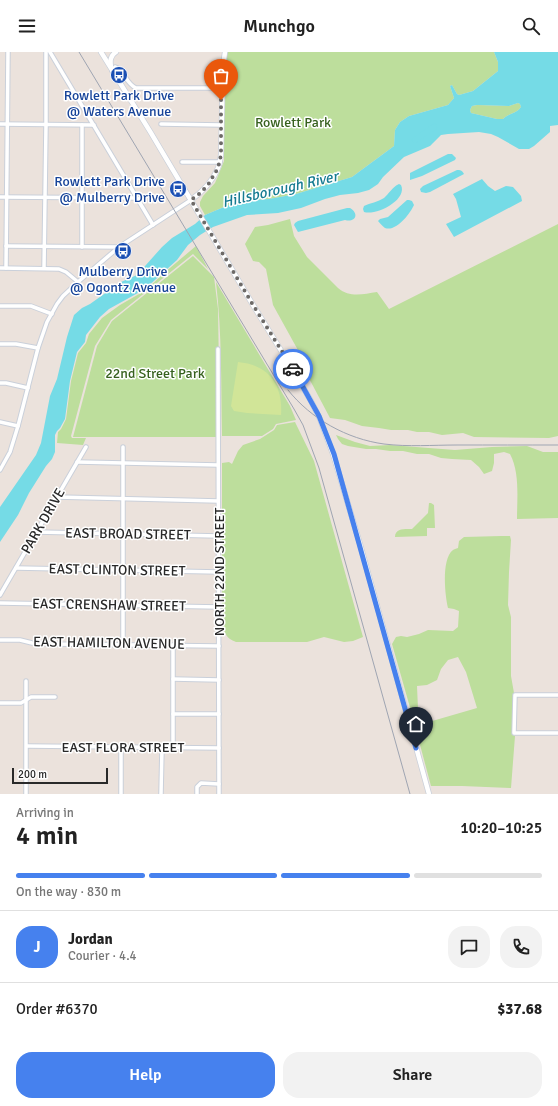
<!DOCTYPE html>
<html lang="en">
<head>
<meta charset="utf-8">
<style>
  body { margin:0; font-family:Signika,sans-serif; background:#f2f2f2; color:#222; height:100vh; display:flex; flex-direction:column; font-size:15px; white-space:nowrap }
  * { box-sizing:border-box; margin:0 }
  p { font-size:13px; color:#767676 }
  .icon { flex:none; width:22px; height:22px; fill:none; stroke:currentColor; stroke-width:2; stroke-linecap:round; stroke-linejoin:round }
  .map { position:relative; height:742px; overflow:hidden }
  .sheet { display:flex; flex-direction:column; background:#fff; flex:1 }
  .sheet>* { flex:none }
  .scale { position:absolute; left:12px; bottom:10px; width:96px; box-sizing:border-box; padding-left:4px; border:2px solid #292929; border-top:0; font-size:11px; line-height:14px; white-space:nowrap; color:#292929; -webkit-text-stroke:3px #fff; paint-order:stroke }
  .pin { position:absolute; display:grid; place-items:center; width:34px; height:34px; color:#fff; margin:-41px -17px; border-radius:50% 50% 50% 0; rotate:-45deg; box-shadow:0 0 4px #0007 }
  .pin .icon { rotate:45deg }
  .courier { position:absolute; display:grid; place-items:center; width:40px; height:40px; margin:-20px; border:3px solid #4681ee; border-radius:50%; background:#fff; color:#222; box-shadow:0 1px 5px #0007 }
  .headline em { font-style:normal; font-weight:600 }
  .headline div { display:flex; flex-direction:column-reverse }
  .headline { display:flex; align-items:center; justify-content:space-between; height:68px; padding:0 16px }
  h1 { font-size:26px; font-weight:600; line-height:30px }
  .bar { display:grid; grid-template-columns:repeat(4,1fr); gap:6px 4px; align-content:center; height:48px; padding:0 16px }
  .bar i { height:5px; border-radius:3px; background:#e0e0e0 }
  .bar .active { background:#4681ee }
  .bar p { grid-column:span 4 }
  .line { display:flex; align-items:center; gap:10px; padding:0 16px; border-top:1px solid #e0e0e0 }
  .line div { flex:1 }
  .round { display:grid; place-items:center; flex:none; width:42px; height:42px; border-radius:16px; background:#f2f2f2 }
  .primary-button { display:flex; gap:8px; margin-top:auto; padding:8px 16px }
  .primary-button a { flex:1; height:46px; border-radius:16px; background:#4681ee; color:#fff; font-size:16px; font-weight:600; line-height:46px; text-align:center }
  .primary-button a+a { background:#f2f2f2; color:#222 }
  header { display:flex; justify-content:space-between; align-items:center; height:52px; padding:0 16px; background:#fff; font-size:18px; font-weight:600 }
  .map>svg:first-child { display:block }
</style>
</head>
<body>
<header><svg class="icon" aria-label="menu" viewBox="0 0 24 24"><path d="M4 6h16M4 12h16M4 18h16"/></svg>Munchgo<svg class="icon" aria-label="search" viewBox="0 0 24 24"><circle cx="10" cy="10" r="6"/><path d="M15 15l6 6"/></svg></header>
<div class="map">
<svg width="558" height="742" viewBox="0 0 558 742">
  <rect width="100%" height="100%" fill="#ebe2dc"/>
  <g fill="#bdde9c">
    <path d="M 228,0 L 494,0 L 498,10 L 498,19 L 473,39 L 459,43 L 457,42 L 452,33 L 450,34 L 454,46 L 448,53 L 409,64 L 400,70 L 395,78 L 394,94 L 352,125 L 296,142 L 269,147 L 241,149 L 231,152 L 205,163 L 200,154 L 200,150 L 203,144 L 215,131 L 224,109 L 224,14 Z"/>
    <path d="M 518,51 L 520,52 L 521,55 C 516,62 509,61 503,67 L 497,67 L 471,61 L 470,58 L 472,54 L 477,53 L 509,54 Z"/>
    <path d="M 290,167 L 294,184 L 307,205 L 338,236 C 350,246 363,242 377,240 L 389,257 L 558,172 L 558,384 L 549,386 L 474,385 L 463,381 L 442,383 L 429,380 L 417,380 L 408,378 L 391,378 L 379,376 L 362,374 L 345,368 L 330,366 L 303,315 L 299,300 L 273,253 L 266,217 L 259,210 L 253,209 L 245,192 L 255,175 L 268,173 Z"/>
    <path d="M 196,194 L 208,217 L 193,202 L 111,268 L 95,294 L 71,384 L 72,386 L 86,386 L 83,393 L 57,391 L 58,380 L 61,377 L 66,367 L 71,329 L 78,301 L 86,291 L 89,282 L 102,266 L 120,253 L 146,238 L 164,221 Z"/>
    <path d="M 193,204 L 214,225 L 218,257 L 220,385 L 73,385 L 97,294 L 112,269 Z"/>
    <path d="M 216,230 L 290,354 L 296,368 L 276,372 L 273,377 L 262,384 L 222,384 C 221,333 222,281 216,230 Z"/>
    <path d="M 295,370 L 314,409 L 363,585 L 353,589 L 344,590 L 324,585 L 307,590 L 236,590 C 226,586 225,582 222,572 L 222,411 L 229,410 L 232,412 L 238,399 L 243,393 L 260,387 L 274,378 L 277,373 Z"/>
    <path d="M 336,383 L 355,390 L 370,394 L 390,393 L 455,398 L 492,395 L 527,394 L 543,400 L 558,400 L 558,466 L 517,467 C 517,446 520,421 510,402 L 504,400 L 494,402 L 494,411 L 492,419 L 484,422 L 479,415 L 471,408 L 452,407 L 441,406 L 429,402 L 417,402 L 403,399 L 390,399 L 376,397 L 366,397 L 348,394 L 342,392 L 338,387 Z"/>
    <path d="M 429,451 L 431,451 L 434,453 L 435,476 L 427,476 L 427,484 L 395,485 C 395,476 405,477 412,477 L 428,461 Z"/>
    <path d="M 501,484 L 510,484 L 511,488 L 509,520 L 508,553 L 511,565 L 511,624 L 514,641 L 513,641 L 513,683 L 515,684 L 511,736 L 462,734 L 431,734 L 415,674 L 477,656 L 466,620 L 458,605 L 448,608 L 441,617 L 437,628 L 427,633 L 417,634 L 418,657 L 411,659 L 392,592 L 396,585 L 401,584 L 407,585 L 419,582 L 428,578 L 453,579 L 458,575 L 459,559 L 454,557 L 448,556 C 445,544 441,507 453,498 C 454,497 456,497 458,496 L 459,489 L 464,485 Z"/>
  </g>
  <path fill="#d1e598" d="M 238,310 C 269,313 283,333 281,363 L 247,361 L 234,359 L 231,354 Z"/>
  <g fill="#75dbe6" fill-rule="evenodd">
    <path d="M 494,0 L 558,0 L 558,73 L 550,74 L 550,80 L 534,94 L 529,97 L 519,97 L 498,85 L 491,82 L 479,80 L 448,82 L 441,83 L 430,94 L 404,105 L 383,125 L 378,132 L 369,138 L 358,141 L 340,143 L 325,147 L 301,156 L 278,161 L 247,163 L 213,175 L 200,183 L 188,193 L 177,208 L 145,237 L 109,257 L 100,265 L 86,283 L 85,290 L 77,300 L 70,329 L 65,367 L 60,376 L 57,379 L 55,383 L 55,400 L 52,407 L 46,414 L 29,441 L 18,463 L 0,490 L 0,455 L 36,403 L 41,391 L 50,344 L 57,327 L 67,285 L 74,263 L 82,256 L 90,252 L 121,230 L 137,223 L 162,195 L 172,186 L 195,172 L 205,163 L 231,152 L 241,149 L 269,147 L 296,142 L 352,125 L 394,94 L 395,78 L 400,70 L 409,64 L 448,53 L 454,46 L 450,34 L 452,33 L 457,42 L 459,43 L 473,39 L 498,19 L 498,10 ZM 518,51 L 520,52 L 521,55 C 516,62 509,61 503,67 L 497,67 L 471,61 L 470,58 L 472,54 L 477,53 L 509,54 Z"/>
    <path d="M 448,102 L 452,102 L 456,106 L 455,108 L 422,124 L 410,128 L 410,121 Z"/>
    <path d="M 457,118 C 460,118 462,118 464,122 L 430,140 L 426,141 L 421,140 L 420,137 L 423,134 Z"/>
    <path d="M 482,127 L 488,134 L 495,139 L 506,134 L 513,135 L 521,144 L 522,149 L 454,185 L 446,172 L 461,165 L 456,147 L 453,142 Z"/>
    <path d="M 399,132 L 401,133 C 408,148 376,164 364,160 L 363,157 L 364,154 C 370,151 378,150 384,146 C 389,142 392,135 399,132 Z"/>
    <path d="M 407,148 L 409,148 L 412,149 L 414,153 C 410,162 396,180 385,176 C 382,174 380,171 378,169 L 380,167 L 388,165 Z"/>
    <path d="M 347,156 L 350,156 C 360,162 355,171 345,168 L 298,180 L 294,173 L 295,171 L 298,169 Z"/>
  </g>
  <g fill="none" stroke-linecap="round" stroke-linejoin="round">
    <path stroke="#75dbe6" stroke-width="6" d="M 415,88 L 434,75"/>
    <g stroke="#cad0da" stroke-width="5.5">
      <g id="street">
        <path d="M 50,0 L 137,146"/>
        <path d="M 112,19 L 115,15 C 125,18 125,31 136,36 L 221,36"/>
        <path d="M 0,72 L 94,73"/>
        <path d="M 161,72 L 221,73"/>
        <path d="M 182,110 L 220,110"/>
        <path d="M 0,145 L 137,146 L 153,173"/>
        <path d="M 6,194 L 119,195"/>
        <path d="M 82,195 L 82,73"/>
        <path d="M 0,216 L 59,217 L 66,220 L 78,230"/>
        <path d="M 6,216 L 8,0"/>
        <path d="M 44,216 L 46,73 L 46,0"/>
        <path d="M 0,254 L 31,254 L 52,262"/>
        <path d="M 0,292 L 16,292 L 38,296"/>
        <path d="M 218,297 L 219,742"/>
        <path d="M 0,331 L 6,331 L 28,336"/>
        <path d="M 0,370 L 18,374"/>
        <path d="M 77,410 L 218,413"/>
        <path d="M 0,418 L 10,400 L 18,374 L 38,296 L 47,270 L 57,252 L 63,244 L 78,230 L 119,195 L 191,148"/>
        <path d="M 57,445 L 218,449"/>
        <path d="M 36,480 L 219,484"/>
        <path d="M 16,516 L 219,520"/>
        <path d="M 0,543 L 86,395"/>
        <path d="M 0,551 L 219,555"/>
        <path d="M 0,588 L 20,588 L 32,591 L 51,592 L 219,594"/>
        <path d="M 123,592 L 123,395"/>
        <path d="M 173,627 L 219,628"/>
        <path d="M 26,629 L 26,742"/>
        <path d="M 558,643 L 515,643 L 514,681 L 558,681"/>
        <path d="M 0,651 L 21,651 L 31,645 L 55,645"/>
        <path d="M 173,662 L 219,662"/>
        <path d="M 27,694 L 219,696"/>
        <path d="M 173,696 L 173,593"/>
        <path d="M 121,742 L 121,695"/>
        <path d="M 161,742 L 162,696"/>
        <path d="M 197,742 L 197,735 L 201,731 L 219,732"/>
      </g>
    </g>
    <g stroke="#cad0da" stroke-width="6">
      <g id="secondary">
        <path d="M 101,0 L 151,81 L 253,253 L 290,313 L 311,349 L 320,367 L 333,402 L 360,492 L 429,742"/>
        <path d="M 111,15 C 110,9 110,4 116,0"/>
        <path d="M 191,148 C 202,140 213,129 218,116 C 220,112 220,107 221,103 L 223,14 L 225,0"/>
      </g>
    </g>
    <use href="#street" stroke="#fff" stroke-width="3.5"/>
    <use href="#secondary" stroke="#fff" stroke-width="4.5"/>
    <g stroke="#9fa5b2" stroke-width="1">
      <path d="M 79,0 L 294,357 L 303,373 L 319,416 L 410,742"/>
      <path d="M 288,338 C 311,367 347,387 384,392 C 408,395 433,393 457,393 C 491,393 524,393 558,393"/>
    </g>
  </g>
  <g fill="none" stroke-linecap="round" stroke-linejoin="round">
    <path stroke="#6d6a68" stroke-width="4" stroke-dasharray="0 7.2" d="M 221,48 L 221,103 L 218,116 L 208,133 L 198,143 L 191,148 L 253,253 L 293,317"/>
    <path stroke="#4681ee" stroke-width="5" d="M 293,317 L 319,364 L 334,402 L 416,696"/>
  </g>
  <defs>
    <g id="bus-disc" transform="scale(0.9)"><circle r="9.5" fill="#1a4fb4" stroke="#fff"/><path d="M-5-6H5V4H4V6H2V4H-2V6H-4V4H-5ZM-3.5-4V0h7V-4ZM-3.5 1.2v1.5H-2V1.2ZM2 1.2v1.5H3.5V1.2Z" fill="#fff"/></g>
  </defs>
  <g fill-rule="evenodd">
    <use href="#bus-disc" x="119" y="23"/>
    <use href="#bus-disc" x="178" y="137"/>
    <use href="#bus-disc" x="123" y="199"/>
  </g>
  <g text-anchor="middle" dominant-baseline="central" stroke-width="3" stroke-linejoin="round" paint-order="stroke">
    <g font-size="14" fill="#164399" stroke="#fff">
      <text x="119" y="43">Rowlett Park Drive<tspan x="119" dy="16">@ Waters Avenue</tspan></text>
      <text x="165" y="129" text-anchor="end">Rowlett Park Drive<tspan x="165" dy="16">@ Mulberry Drive</tspan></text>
      <text x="123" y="219">Mulberry Drive<tspan x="123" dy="16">@ Ogontz Avenue</tspan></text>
    </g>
    <g font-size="14" fill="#37611e" stroke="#fff">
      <text x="293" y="70">Rowlett Park</text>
      <text x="155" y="321">22nd Street Park</text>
    </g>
    <g font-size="14" fill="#292929" stroke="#fff">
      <text transform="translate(43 469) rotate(-60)">PARK DRIVE</text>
      <text transform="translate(128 482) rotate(1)">EAST BROAD STREET</text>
      <text transform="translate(117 518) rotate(1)">EAST CLINTON STREET</text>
      <text transform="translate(219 520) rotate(-90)">NORTH 22ND STREET</text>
      <text transform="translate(109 553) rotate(1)">EAST CRENSHAW STREET</text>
      <text transform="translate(109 591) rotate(1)">EAST HAMILTON AVENUE</text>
      <text x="123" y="695">EAST FLORA STREET</text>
    </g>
    <g font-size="15" font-style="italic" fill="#167b91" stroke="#fff">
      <text transform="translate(280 137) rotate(-13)">Hillsborough River</text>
    </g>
  </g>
</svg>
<div class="scale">200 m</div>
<div class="pin" style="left:221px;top:48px;background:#ea580c"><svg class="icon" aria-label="bag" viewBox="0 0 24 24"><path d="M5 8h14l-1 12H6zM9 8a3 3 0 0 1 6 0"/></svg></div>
<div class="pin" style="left:416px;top:696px;background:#1f2937"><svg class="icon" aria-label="home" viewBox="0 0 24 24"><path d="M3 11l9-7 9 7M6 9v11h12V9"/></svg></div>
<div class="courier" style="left:293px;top:317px"><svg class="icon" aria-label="car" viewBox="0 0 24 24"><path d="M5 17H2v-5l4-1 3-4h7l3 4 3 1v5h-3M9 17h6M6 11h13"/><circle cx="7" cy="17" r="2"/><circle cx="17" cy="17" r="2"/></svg></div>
</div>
<section class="sheet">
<div class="headline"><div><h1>4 min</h1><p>Arriving in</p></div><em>10:20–10:25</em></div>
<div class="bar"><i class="active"></i><i class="active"></i><i class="active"></i><i></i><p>On the way · 830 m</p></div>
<div class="line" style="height:72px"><b class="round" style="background:#4681ee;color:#fff">J</b><div><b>Jordan</b><p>Courier · 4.4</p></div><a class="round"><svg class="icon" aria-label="chat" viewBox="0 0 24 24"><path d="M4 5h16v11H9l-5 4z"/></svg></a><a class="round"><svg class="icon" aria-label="phone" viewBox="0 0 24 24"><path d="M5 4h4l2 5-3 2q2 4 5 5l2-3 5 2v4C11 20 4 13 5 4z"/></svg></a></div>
<div class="line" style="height:52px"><div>Order #6370</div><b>$37.68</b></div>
<div class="primary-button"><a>Help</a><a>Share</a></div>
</section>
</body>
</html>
